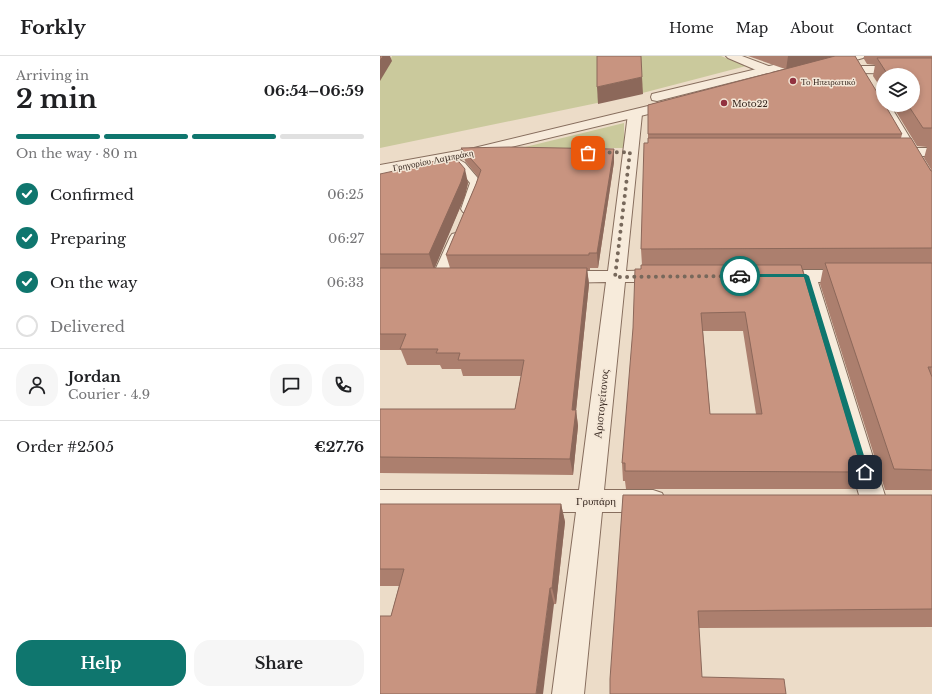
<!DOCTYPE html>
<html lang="en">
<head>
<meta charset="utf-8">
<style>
  body { margin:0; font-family:"Libre Baskerville",serif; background:#f6f6f6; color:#202124; height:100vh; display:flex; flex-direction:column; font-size:15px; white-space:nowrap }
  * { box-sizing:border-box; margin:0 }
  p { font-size:13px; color:#757577 }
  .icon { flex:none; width:22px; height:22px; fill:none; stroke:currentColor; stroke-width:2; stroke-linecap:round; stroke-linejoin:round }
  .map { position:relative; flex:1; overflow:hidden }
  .drawer { display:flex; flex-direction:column; background:#fff; width:380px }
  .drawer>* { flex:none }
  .buttons { position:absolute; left:496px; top:12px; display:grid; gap:8px }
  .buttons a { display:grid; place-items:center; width:44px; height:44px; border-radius:50%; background:#fff; box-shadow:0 2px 6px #0003; font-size:20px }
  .pin { position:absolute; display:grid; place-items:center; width:34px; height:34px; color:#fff; margin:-17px; border-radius:8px; box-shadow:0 2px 6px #0006 }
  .courier { position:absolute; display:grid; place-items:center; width:40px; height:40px; margin:-20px; border:3px solid #0f766e; border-radius:50%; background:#fff; color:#222; box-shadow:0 1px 5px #0007 }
  .head em { font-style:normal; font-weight:700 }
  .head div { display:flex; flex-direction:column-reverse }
  .head { display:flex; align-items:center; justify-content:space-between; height:68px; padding:0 16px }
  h1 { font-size:26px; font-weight:700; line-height:30px }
  .bar { display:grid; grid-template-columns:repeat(4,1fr); gap:6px 4px; align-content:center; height:48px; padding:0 16px }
  .bar i { height:5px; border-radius:3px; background:#e0e0e0 }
  .bar .selected { background:#0f766e }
  .bar p { grid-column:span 4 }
  .line { display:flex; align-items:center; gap:10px; padding:0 16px; border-top:1px solid #e0e0e0 }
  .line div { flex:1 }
  .round { display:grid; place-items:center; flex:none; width:42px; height:42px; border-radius:16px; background:#f6f6f6 }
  ol { padding:0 16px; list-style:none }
  li { display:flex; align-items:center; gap:12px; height:44px }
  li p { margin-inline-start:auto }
  li .icon { padding:4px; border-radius:50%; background:#0f766e; color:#fff; stroke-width:4 }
  li:last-child { color:#757577 }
  li i { width:22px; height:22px; border:2px solid #e0e0e0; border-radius:50% }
  .button { display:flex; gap:8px; margin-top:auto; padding:8px 16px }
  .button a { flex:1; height:46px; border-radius:16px; background:#0f766e; color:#fff; font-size:16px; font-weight:700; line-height:46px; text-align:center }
  .button a+a { background:#f6f6f6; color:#202124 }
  header { display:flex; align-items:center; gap:24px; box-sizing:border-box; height:56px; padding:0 20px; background:#fff; border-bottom:1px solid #e0e0e0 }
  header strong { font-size:19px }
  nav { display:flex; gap:22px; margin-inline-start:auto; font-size:14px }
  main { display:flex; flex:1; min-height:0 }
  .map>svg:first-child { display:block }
</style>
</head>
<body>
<header>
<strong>Forkly</strong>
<nav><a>Home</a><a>Map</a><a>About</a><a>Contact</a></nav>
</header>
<main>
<section class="drawer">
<div class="head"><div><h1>2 min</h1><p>Arriving in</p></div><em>06:54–06:59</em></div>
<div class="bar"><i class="selected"></i><i class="selected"></i><i class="selected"></i><i></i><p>On the way · 80 m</p></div>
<ol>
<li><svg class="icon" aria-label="check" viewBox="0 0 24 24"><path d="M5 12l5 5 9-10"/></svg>Confirmed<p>06:25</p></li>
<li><svg class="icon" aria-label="check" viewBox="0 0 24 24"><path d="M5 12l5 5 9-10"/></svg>Preparing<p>06:27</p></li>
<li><svg class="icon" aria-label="check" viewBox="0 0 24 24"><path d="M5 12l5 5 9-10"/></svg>On the way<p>06:33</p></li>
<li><i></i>Delivered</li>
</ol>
<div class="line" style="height:72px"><a class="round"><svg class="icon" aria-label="person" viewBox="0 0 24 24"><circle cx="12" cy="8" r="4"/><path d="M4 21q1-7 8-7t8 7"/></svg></a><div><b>Jordan</b><p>Courier · 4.9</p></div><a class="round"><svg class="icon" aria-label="chat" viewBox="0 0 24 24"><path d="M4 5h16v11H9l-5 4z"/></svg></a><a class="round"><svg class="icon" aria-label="phone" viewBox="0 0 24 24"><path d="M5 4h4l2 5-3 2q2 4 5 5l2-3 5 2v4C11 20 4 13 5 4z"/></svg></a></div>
<div class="line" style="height:52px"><div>Order #2505</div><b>€27.76</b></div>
<div class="button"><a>Help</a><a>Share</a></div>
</section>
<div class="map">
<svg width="552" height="638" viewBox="0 0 552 638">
  <rect width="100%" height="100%" fill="#ecdcc8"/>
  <g fill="#cac99c">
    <path d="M 12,0 L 341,0 L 366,10 L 251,40 L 0,92 L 0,8 L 10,4 Z"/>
    <path d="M 244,67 L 244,92 L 141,92 Z"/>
  </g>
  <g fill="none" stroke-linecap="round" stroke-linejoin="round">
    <g stroke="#876e5e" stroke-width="2">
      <g id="service">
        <path d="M 69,98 L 85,107 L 102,127 L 91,156 L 83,156 L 81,153 L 90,127 L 77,111 L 64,101 Z"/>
        <path d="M 76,177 L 80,178 L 82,181 L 66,221 L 64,224 L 59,225 L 54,224 L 52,221 L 70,181 L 72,178 Z"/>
      </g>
    </g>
    <g stroke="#876e5e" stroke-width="2">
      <g id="minor">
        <path d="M 346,0 L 362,0 L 391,11 L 393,14 L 391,17 L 383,17 L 348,2 Z"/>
        <path d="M 482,10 L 552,10 L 552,18 L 478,17 L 476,14 L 478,11 Z"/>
        <path d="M 503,45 L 503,49 L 510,49 L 536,92 L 552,92 L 552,100 L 541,100 L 552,118 L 552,136 L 546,134 L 526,100 L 504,99 L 502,96 L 504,93 L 521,92 L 496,49 L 498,46 Z"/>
        <path d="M 255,54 L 260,55 L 262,58 L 246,215 L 285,214 L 292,216 L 294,220 L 292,224 L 285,226 L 245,226 L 224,434 L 273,434 L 282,437 L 286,445 L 282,453 L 273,456 L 222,456 L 204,638 L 172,638 L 196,456 L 0,456 L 0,434 L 199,434 L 226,226 L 179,227 L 172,225 L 170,221 L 172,217 L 179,215 L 228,215 L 248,58 L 250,55 Z"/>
        <path d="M 395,214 L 471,214 L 478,216 L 480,220 L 478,224 L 471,226 L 438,226 L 507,446 L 503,454 L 494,457 L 485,454 L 481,446 L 419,226 L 395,226 L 388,224 L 386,220 L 388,216 Z"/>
      </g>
    </g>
    <g stroke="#876e5e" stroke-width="2">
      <g id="tertiary">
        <path d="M 465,0 L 485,0 L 483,2 L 447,12 L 443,10 L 441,8 L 443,6 Z"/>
        <path d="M 427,1 L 431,2 L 433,4 L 431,6 L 277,45 L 272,44 L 271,41 L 272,38 Z"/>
        <path d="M 297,43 L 302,44 L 304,47 L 302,50 L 94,100 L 0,119 L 0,109 L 94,92 Z"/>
      </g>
    </g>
    <use href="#service" fill="#f7ebdb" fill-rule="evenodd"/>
    <use href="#minor" fill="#f7ebdb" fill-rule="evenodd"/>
    <use href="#tertiary" fill="#f7ebdb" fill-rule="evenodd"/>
  </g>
  <g fill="#ac7f6e" fill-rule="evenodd">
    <path d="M 368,0 L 475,0 L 522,78 L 521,82 L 552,115 L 544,102 L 547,91 L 537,90 L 512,49 L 533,49 L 533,19 L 503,19 L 503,35 L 493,20 L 495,9 L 487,8 L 484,3 L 484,0 L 552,0 L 552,434 L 505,434 L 440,228 L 443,213 L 423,213 L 483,416 L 476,433 L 246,433 L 245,425 L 243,425 L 242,407 L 262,209 L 261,193 L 268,87 L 268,49 L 405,13 ZM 323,275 L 363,275 L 376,358 L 330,358 Z"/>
    <path d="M 81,92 L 234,93 L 234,106 L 218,212 L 210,212 L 210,214 L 207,214 L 209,228 L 196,354 L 198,370 L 193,419 L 0,417 L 0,353 L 135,353 L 141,320 L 83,320 L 81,313 L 62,313 L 60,309 L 27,309 L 21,294 L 0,294 L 0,118 L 88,127 L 85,140 L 54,212 L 70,212 L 66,199 L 96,128 L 98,121 L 85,105 Z"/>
    <path d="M 243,439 L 552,439 L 552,571 L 319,572 L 230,638 Z"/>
    <path d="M 0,448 L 181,448 L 185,466 L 176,548 L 11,560 L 19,530 L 0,530 Z"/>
  </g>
  <g fill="#8c685a">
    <path d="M 0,0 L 10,0 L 12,5 L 0,25 Z"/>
    <path d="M 408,0 L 460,0 L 406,14 Z"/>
    <path d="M 262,21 L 263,38 L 218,48 L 217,31 Z"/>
    <path d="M 234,93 L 234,106 L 218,212 L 217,197 Z"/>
    <path d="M 85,113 L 88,127 L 85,140 L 54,214 L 49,198 Z"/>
    <path d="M 207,212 L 209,228 L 195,365 L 196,354 L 198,370 L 193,419 L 190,403 L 192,354 Z"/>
    <path d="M 181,448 L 185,466 L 176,548 L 172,532 Z"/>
    <path d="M 170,532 L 174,548 L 163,638 L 156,638 Z"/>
  </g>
  <g fill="#c89480" stroke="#8c685a" fill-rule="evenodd">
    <path d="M 0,0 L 3,0 L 0,5 Z"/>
    <path d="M 217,0 L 261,0 L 262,21 L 217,31 Z"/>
    <path d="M 455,0 L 475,0 L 503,46 L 503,49 L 505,49 L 522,78 L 268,78 L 268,49 Z"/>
    <path d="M 497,2 L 552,2 L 552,72 L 543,72 L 528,49 L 533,49 L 533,19 L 508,19 Z"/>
    <path d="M 268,82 L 531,82 L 551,115 L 552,115 L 552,192 L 261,193 L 264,87 L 268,87 Z"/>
    <path d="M 129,91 L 234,93 L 217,197 L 209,197 L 209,199 L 66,199 L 96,128 L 101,114 L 81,92 Z"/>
    <path d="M 74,100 L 85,113 L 81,126 L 49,198 L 0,198 L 0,118 L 32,111 Z"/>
    <path d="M 445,207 L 552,207 L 552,311 L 548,311 L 552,321 L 552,414 L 514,413 Z"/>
    <path d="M 261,209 L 421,209 L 483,416 L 245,415 L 245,407 L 242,407 L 253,272 L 255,213 L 261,213 ZM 365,256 L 382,358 L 330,358 L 321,257 Z"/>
    <path d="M 0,212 L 207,212 L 192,354 L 196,354 L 190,403 L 0,401 L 0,353 L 135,353 L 144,304 L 78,304 L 80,297 L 56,297 L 58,293 L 20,293 L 26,278 L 0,278 Z"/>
    <path d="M 243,439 L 552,439 L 552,553 L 318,555 L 322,621 L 404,623 L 406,638 L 230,638 L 230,623 Z"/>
    <path d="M 0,448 L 181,448 L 172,532 L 170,532 L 156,638 L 0,638 L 0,560 L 11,560 L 24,513 L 0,513 Z"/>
  </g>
  <path fill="#0f766e" d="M 360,218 L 426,218 L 429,220 L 489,416 L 488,418 L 483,418 L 482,416 L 424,221 L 358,221 L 358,219 Z"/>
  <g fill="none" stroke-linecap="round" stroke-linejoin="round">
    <path stroke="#77685b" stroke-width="4" stroke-dasharray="0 7.2" d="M 208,97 L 250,96 L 235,221 L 360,220"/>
  </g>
  <g fill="#923240" stroke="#f4e7d7" stroke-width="1.5">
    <circle cx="413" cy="25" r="4"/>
    <circle cx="344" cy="47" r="4"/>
  </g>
  <g text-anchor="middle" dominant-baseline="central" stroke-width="3" stroke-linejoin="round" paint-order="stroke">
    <g font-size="9" fill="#382921" stroke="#f4e7d7" text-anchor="start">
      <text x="421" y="25">Το Ηπειρωτικό</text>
      <text x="352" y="47">Moto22</text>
    </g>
    <g font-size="9" fill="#382921" stroke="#f4e7d7">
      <text transform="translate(53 104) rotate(-11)">Γρηγορίου Λαμπράκη</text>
    </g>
    <g font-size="11" fill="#382921" stroke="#f4e7d7">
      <text transform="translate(221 348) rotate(-84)">Αριστογείτονος</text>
      <text x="216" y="445">Γρυπάρη</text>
    </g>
  </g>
</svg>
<div class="buttons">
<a><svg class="icon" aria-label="layers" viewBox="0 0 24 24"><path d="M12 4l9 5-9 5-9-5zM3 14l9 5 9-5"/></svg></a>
</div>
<div class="pin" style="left:208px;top:97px;background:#ea580c"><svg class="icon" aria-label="bag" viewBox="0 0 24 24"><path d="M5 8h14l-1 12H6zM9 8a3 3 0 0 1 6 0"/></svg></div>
<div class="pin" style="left:485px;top:416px;background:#1f2937"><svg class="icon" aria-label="home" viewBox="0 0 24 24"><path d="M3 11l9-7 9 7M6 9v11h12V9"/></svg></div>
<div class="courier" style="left:360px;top:220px"><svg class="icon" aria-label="car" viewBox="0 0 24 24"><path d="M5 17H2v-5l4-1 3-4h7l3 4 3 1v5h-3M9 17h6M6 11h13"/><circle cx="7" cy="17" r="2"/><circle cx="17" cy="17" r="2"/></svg></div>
</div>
</main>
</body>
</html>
